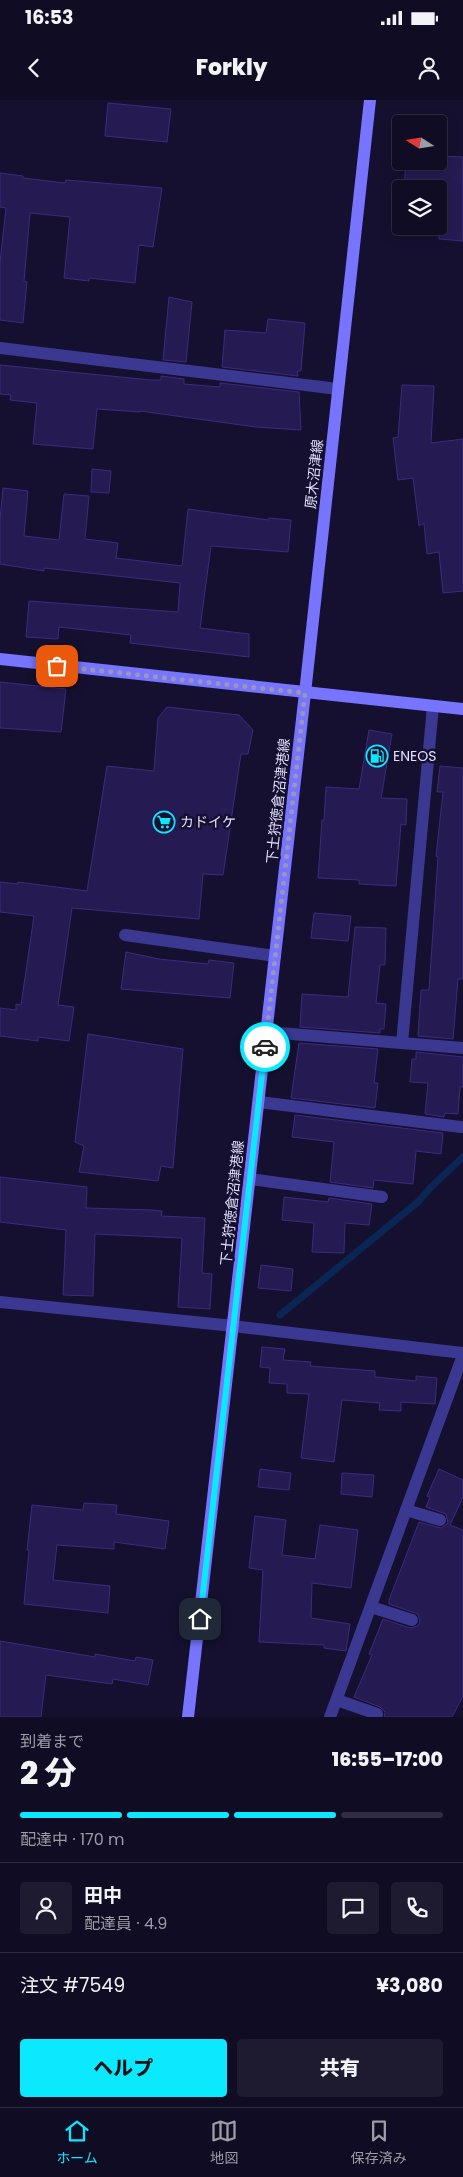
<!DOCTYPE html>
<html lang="ja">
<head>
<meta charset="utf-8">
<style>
  body { margin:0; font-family:Poppins,"Noto Sans JP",sans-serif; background:#1e1a30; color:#f1f3f6; height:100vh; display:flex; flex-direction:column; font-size:19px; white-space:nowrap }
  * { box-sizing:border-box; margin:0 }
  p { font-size:16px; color:#9c9ba6 }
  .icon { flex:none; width:28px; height:28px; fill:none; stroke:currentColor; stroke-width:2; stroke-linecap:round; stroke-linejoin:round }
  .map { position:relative; height:1617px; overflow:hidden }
  .side { display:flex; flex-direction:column; background:#100c23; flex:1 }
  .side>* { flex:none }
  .needle { width:32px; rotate:282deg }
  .controls { position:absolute; left:392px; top:15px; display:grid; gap:10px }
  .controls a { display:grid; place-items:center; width:55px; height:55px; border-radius:5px; background:#100c23; box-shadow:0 2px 12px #0003,0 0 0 1px #302c41; font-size:25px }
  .pin { position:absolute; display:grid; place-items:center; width:42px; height:42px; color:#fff; margin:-21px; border-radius:10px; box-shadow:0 2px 8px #0006 }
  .courier { position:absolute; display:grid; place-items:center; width:50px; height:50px; margin:-25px; border:4px solid #0ae9ff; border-radius:50%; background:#fff; color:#222; box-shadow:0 1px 6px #0007 }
  .summary em { font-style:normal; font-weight:800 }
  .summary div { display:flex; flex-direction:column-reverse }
  .summary { display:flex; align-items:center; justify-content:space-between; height:85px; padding:0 20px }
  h1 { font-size:32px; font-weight:800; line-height:38px }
  .bar { display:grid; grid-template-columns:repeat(4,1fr); gap:8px 5px; align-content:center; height:60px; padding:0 20px }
  .bar i { height:6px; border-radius:4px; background:#302c41 }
  .bar .current { background:#0ae9ff }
  .bar p { grid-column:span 4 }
  .line { display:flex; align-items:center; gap:12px; padding:0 20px; border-top:1px solid #302c41 }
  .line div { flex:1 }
  .round { display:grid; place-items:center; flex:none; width:52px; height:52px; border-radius:5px; background:#1e1a30 }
  .primary-button { display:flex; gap:10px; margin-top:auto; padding:10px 20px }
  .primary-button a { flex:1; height:58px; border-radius:5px; background:#0ae9ff; color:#111; font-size:20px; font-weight:800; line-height:58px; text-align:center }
  .primary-button a+a { background:#1e1a30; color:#f1f3f6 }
  .status { display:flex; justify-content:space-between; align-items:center; height:35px; padding:0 25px; background:#100c23; direction:ltr }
  .status svg { height:14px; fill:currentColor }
  header { display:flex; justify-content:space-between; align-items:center; height:65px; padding:0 20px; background:#100c23; font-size:22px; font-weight:800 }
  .tabs { display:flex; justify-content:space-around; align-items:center; height:70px; border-top:1px solid #302c41; background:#100c23; font-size:14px; color:#9c9ba6 }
  .tabs a { display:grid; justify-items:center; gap:2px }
  .tabs .current { color:#0ae9ff }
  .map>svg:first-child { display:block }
</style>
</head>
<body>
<div class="status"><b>16:53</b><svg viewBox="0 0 49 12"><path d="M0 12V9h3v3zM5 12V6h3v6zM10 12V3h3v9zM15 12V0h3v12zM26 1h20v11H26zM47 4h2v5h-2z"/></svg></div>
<header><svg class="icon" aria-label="back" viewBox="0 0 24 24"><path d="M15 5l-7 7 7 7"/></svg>Forkly<svg class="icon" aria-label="person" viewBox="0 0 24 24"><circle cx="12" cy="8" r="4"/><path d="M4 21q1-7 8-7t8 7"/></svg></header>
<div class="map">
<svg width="463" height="1617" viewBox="0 0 463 1617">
  <rect width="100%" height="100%" fill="#15102f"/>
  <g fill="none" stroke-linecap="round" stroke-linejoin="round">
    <path stroke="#092654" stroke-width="7" d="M 280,1215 L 419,1101 L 431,1087 L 463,1057"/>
  </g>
  <g fill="#251b52" stroke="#3b2b7f">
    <path d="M 108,3 L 171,9 L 167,42 L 105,36 Z"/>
    <path d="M 439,56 L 463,57 L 463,141 L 439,139 L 439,89 L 404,89 L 406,61 L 439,61 Z"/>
    <path d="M 0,73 L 23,76 L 23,78 L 65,83 L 66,80 L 162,88 L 153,147 L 139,145 L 135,183 L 89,178 L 89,181 L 64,178 L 70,117 L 30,113 L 24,181 L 27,182 L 23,223 L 0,220 L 0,162 L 6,108 L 0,107 Z"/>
    <path d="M 169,197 L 192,202 L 186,262 L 163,260 Z"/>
    <path d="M 268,219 L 305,223 L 301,271 L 297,271 L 298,276 L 222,267 L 225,230 L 266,233 Z"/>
    <path d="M 0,265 L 151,280 L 161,280 L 161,276 L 184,279 L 184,284 L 220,287 L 220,283 L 299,292 L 301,330 L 256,327 L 140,311 L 140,312 L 97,309 L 93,349 L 33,344 L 37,303 L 10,300 L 11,295 L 0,294 Z"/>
    <path d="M 402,285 L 434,286 L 431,343 L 463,339 L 463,491 L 443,493 L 439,452 L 427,454 L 424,423 L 419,426 L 413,378 L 398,380 L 393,338 L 398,337 Z"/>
    <path d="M 92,369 L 111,371 L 109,393 L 91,392 Z"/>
    <path d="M 3,388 L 28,391 L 24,436 L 59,440 L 64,394 L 89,396 L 85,439 L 118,443 L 116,458 L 182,466 L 188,409 L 268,420 L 269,418 L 291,420 L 288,452 L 211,446 L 200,528 L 249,534 L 249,557 L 130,543 L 131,535 L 59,527 L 58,539 L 26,537 L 29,501 L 178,512 L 180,483 L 44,468 L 44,471 L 0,464 L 0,419 Z"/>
    <path d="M 0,582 L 66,589 L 61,632 L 0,628 Z"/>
    <path d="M 167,607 L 239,615 L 253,630 L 248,654 L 241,654 L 223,775 L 203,774 L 199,819 L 72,808 L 58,905 L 74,907 L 69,941 L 38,937 L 38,941 L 0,936 L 0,908 L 16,910 L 16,904 L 21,905 L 34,816 L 0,812 L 0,782 L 18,784 L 18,782 L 87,791 L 107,666 L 154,671 L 158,618 Z"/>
    <path d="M 369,630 L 392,634 L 381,698 L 407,699 L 406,725 L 401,724 L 396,786 L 359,784 L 359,780 L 318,778 L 322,720 L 324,720 L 326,687 L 359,689 Z"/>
    <path d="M 440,666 L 463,668 L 463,879 L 458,879 L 453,939 L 418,936 L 421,890 L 429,890 L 438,757 L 436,756 L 443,692 L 437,692 Z"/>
    <path d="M 314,813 L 351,816 L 348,841 L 311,838 Z"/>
    <path d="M 355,827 L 386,828 L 385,865 L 380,865 L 376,903 L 386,904 L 384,929 L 380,929 L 380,933 L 300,927 L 302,894 L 348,897 Z"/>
    <path d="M 126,852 L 159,859 L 208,864 L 209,860 L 234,863 L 230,898 L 121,889 Z"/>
    <path d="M 88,934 L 183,949 L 173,1068 L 161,1066 L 158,1081 L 79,1072 L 84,1046 L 75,1042 Z"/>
    <path d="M 299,943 L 378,949 L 374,983 L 378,983 L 375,1008 L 291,998 Z"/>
    <path d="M 416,952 L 463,957 L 463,987 L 460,987 L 458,1014 L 445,1013 L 444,1017 L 425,1014 L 428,983 L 410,982 L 412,959 L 416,959 Z"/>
    <path d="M 295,1015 L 443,1033 L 441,1054 L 416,1051 L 413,1084 L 374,1080 L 373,1088 L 330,1082 L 334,1042 L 292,1037 Z"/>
    <path d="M 0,1077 L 87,1087 L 86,1108 L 152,1110 L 162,1111 L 161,1116 L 205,1118 L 202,1173 L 212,1174 L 210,1209 L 178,1207 L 182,1138 L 95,1134 L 93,1196 L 63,1195 L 66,1130 L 0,1122 Z"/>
    <path d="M 284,1097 L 328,1102 L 329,1098 L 372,1104 L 369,1125 L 345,1123 L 344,1153 L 312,1152 L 314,1123 L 282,1120 Z"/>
    <path d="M 261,1165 L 293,1169 L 291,1191 L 258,1188 Z"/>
    <path d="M 262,1247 L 285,1249 L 283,1260 L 311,1262 L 310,1266 L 375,1271 L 375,1277 L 416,1281 L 416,1276 L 437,1278 L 435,1304 L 401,1302 L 401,1311 L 379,1310 L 380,1303 L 342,1300 L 334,1362 L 301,1358 L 309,1294 L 287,1293 L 287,1284 L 269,1283 L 270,1268 L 260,1267 Z"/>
    <path d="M 260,1369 L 291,1373 L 289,1390 L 258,1387 Z"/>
    <path d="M 439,1369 L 463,1380 L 463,1397 L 450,1425 L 463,1430 L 463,1596 L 452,1617 L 384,1617 L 385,1612 L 380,1607 L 354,1597 L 372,1555 L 369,1554 L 383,1519 L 410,1528 L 417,1526 L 420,1523 L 418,1514 L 389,1504 L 389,1500 L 419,1422 L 441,1428 L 448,1423 L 446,1414 L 426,1407 L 430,1397 L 427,1396 Z"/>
    <path d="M 342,1373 L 374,1375 L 372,1397 L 341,1394 Z"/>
    <path d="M 84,1403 L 117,1405 L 116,1414 L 169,1421 L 165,1449 L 114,1442 L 114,1449 L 57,1445 L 53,1480 L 110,1486 L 108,1513 L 24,1504 L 29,1450 L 27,1450 L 32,1405 L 83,1410 Z"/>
    <path d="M 255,1416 L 286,1420 L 282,1455 L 315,1459 L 320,1425 L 358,1430 L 351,1488 L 312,1483 L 311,1518 L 350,1524 L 346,1551 L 324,1548 L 324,1545 L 259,1542 L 263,1470 L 249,1468 Z"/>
    <path d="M 0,1541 L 95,1557 L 95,1554 L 135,1561 L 136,1557 L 153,1560 L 148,1585 L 113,1579 L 112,1584 L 46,1575 L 41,1617 L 0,1617 Z"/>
  </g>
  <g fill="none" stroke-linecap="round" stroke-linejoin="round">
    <g stroke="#3b3891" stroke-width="12">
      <path d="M 0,248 L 338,289"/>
      <path d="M 125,835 L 275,856"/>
      <path d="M 267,932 L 463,948"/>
      <path d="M 402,943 L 433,606"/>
      <path d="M 259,1002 L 461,1027"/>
      <path d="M 250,1079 L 382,1097"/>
      <path d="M 0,1202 L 233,1226 L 463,1253"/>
      <path d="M 406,1410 L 440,1420"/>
      <path d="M 371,1507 L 412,1520"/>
      <path d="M 337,1600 L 377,1614"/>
      <path d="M 330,1617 L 463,1255"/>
    </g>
    <g stroke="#7775ff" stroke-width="12">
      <path d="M 0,559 L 463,609"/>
      <path d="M 188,1617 L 305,593 L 370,0"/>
    </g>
  </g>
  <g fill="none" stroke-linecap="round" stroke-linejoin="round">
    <path stroke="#9a96b6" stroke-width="5" stroke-dasharray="0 9" d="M 57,566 L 305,593 L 265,947"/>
    <path stroke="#0ae9ff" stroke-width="6" d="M 200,1519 L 265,947"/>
  </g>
  <defs>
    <g id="fuel-ring" transform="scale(1.125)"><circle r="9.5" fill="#15102f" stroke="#0ae9ff" stroke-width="1.5"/><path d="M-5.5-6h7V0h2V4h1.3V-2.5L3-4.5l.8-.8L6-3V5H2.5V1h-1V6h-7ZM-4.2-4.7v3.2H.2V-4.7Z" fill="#0ae9ff"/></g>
    <g id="supermarket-ring" transform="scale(1.125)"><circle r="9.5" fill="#15102f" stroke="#0ae9ff" stroke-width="1.5"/><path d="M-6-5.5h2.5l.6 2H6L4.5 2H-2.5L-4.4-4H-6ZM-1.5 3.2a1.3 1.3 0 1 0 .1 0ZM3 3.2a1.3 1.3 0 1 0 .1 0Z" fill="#0ae9ff"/></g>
  </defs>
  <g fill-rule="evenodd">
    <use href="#fuel-ring" x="377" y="656"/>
    <use href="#supermarket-ring" x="164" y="722"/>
  </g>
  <g text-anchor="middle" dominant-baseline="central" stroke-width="5" stroke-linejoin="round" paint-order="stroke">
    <g font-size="14" fill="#e2deff" stroke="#15102f">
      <text transform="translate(314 374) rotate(-84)">原木沼津線</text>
      <text transform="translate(278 701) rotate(-84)">下土狩徳倉沼津港線</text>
      <text transform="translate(232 1103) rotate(-84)">下土狩徳倉沼津港線</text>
    </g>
    <g font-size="14" fill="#e2deff" stroke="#15102f" text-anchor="start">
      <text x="393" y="656">ENEOS</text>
      <text x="180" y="722">カドイケ</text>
    </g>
  </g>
</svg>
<div class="controls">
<a><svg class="needle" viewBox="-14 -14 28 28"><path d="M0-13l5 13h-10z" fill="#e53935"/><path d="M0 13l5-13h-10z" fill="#9c9ba6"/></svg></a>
<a><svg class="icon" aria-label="layers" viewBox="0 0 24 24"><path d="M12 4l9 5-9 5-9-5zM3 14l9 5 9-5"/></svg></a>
</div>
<div class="pin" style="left:57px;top:566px;background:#ea580c"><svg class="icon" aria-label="bag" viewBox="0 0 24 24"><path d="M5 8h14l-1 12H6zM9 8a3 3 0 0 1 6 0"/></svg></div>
<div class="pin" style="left:200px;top:1519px;background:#1f2937"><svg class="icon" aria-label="home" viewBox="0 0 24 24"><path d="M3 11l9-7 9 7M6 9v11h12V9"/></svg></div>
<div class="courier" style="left:265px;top:947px"><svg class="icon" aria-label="car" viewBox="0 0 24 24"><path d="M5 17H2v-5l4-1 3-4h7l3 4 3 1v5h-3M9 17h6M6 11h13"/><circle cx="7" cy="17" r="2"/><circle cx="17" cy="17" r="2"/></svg></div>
</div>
<section class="side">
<div class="summary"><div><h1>2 分</h1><p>到着まで</p></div><em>16:55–17:00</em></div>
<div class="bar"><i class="current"></i><i class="current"></i><i class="current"></i><i></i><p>配達中 · 170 m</p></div>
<div class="line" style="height:90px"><a class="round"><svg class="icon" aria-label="person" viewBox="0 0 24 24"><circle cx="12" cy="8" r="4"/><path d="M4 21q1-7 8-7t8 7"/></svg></a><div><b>田中</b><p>配達員 · 4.9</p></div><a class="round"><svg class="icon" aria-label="chat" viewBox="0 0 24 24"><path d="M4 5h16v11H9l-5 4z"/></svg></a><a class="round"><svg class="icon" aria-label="phone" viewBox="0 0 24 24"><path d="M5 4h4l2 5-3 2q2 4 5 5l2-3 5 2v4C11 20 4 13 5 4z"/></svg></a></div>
<div class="line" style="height:65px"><div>注文 #7549</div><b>¥3,080</b></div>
<div class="primary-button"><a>ヘルプ</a><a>共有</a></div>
</section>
<nav class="tabs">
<a class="current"><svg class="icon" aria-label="home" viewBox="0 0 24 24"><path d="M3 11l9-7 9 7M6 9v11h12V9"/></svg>ホーム</a>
<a><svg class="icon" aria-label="map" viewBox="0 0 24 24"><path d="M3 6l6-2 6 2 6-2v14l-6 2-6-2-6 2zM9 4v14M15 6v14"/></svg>地図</a>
<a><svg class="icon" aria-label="saved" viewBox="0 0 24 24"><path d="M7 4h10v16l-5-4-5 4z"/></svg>保存済み</a>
</nav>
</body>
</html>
